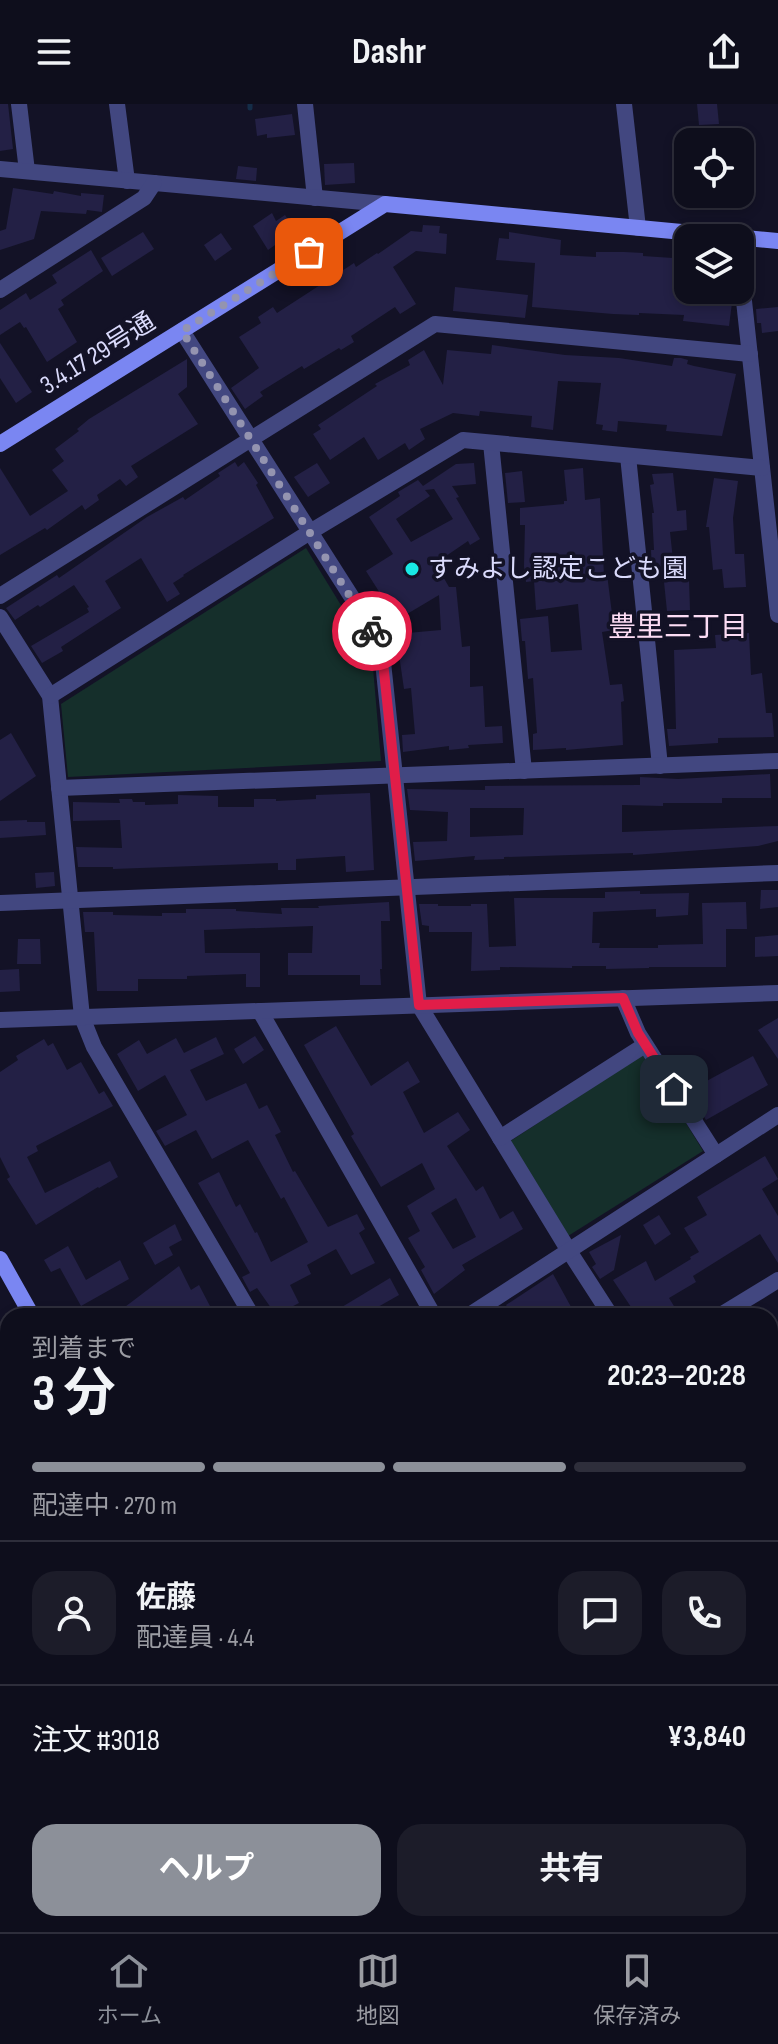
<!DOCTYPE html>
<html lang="ja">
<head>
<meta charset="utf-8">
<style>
  body { margin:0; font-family:"Sofia Sans Condensed","Noto Sans JP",sans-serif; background:#1c1c29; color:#f1f3f6; height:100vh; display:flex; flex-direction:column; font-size:30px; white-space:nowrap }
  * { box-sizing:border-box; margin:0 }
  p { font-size:26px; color:#9b9ca3 }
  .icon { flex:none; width:44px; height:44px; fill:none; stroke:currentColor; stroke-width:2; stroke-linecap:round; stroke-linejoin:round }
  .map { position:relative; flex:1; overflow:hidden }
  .sheet { position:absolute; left:0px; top:1204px; width:778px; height:624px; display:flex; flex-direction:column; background:#0e0e1c; border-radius:24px 24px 0 0; box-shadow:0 4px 12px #0003,0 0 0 2px #2e2e3b }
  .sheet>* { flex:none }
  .fabs { position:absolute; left:674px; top:24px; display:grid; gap:16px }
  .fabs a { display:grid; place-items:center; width:80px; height:80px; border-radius:16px; background:#0e0e1c; box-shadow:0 4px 12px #0003,0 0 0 2px #2e2e3b; font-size:40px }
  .pin { position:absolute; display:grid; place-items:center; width:68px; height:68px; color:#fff; margin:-34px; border-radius:16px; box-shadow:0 4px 12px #0006 }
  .courier { position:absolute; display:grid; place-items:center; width:80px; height:80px; margin:-40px; border:6px solid #e11d48; border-radius:50%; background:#fff; color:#222; box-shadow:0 2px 10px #0007 }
  .overview em { font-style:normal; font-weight:700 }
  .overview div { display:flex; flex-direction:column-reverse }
  .overview { display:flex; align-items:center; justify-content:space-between; height:136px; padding:0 32px }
  h1 { font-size:52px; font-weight:700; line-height:60px }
  .bar { display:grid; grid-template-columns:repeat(4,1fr); gap:12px 8px; align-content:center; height:96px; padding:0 32px }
  .bar i { height:10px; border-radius:6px; background:#2e2e3b }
  .bar .on { background:#8c9099 }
  .bar p { grid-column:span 4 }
  .line { display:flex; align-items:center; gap:20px; padding:0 32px; border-top:2px solid #2e2e3b }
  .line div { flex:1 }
  .round { display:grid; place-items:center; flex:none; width:84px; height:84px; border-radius:24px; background:#1c1c29 }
  .action { display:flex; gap:16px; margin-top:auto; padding:16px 32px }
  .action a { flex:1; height:92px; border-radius:24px; background:#8c9099; color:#fff; font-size:32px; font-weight:700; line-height:92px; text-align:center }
  .action a+a { background:#1c1c29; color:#f1f3f6 }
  header { display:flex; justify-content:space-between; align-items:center; height:104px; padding:0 32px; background:#0e0e1c; font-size:36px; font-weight:700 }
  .dock { display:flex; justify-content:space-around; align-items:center; height:112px; border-top:2px solid #2e2e3b; background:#0e0e1c; font-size:22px; color:#9b9ca3 }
  .dock a { display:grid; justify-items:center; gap:4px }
  .dock .on { color:#8c9099 }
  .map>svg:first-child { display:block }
</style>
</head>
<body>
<header><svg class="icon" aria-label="menu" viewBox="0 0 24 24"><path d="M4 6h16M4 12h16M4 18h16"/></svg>Dashr<svg class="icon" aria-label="share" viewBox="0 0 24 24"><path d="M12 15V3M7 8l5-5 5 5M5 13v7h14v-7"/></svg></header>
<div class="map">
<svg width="778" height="1828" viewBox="0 0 778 1828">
  <rect width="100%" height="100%" fill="#131226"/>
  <g fill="#152f2b">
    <path d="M 306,444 L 372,552 L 381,657 L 68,673 L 61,600 Z"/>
    <path d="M 644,950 L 703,1047 L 568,1132 L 509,1038 Z"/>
  </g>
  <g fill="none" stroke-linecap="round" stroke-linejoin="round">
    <path stroke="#142d48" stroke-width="5" d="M 250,0 L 250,4"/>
  </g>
  <g fill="#232045" fill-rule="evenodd">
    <path d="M 0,0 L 8,0 L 13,45 L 0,47 Z"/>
    <path d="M 697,0 L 717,0 L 719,20 L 699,21 Z"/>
    <path d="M 292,10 L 295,31 L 267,34 L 267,30 L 257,32 L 255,15 Z"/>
    <path d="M 354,59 L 355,79 L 325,81 L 324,60 Z"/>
    <path d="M 238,62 L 257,64 L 256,77 L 236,75 Z"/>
    <path d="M 13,84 L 53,90 L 54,87 L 81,92 L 81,89 L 104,91 L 102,108 L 87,106 L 86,110 L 41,107 L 34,135 L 0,146 L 0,127 L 6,125 Z"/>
    <path d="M 272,109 L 276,117 L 285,111 L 295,127 L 268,146 L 253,122 Z"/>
    <path d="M 423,121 L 440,122 L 439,129 L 447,130 L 446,150 L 416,147 L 393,163 L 416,200 L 400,210 L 395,203 L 351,232 L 354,238 L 341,246 L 339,244 L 304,265 L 302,262 L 260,288 L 263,292 L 245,305 L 231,284 L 259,264 L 239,233 L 261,219 L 258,213 L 273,203 L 277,209 L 354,159 L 356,163 L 377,149 L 378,150 L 411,127 L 422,128 Z"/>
    <path d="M 143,128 L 154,145 L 112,172 L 101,154 Z"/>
    <path d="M 509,128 L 561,136 L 560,151 L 596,153 L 596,148 L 624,148 L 643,149 L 643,152 L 688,155 L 688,194 L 732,199 L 729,222 L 683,217 L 684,211 L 639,209 L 639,211 L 613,210 L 532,203 L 535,159 L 496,156 L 499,134 L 509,135 Z"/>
    <path d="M 221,129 L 232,145 L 215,157 L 204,141 Z"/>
    <path d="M 91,146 L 103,167 L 61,196 L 64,201 L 58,205 L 77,238 L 47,258 L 26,223 L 24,224 L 20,218 L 0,231 L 0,206 L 26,189 L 30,196 L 57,179 L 52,171 Z"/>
    <path d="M 455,183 L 528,191 L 525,214 L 453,207 Z"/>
    <path d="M 778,203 L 778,227 L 762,229 L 761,219 L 757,219 L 756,205 Z"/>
    <path d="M 0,239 L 32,288 L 16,299 L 0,274 Z"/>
    <path d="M 492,241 L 565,251 L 619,254 L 672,262 L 674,254 L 681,254 L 688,256 L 687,260 L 694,262 L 736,270 L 722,332 L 666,327 L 667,321 L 618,317 L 617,328 L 602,326 L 603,321 L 596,320 L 601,279 L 558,277 L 553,326 L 531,323 L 532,312 L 480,307 L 479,312 L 453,309 L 420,325 L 425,335 L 409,346 L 405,339 L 378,356 L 364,333 L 330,356 L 313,330 L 321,325 L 318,321 L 377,282 L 375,280 L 410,261 L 408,256 L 424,246 L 443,281 L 447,246 L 491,250 Z"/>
    <path d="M 187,255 L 187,283 L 178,290 L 198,320 L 131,362 L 138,373 L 126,382 L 120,375 L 97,391 L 99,396 L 85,406 L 82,401 L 47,426 L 45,424 L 0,451 L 0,364 L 30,412 L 68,387 L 52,366 L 64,357 L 55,345 L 79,327 L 77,325 L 89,315 Z"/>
    <path d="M 235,358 L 238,363 L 244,358 L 258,379 L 256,381 L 274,414 L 183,471 L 184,472 L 173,479 L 180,490 L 167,498 L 141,454 L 105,477 L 121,504 L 61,543 L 63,547 L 42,559 L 31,542 L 89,508 L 87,504 L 89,503 L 74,481 L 40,503 L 38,501 L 15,516 L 6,504 L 57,471 L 59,474 L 147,413 L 183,393 L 185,396 L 220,372 L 218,369 Z"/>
    <path d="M 317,359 L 330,379 L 308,393 L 294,373 Z"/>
    <path d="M 474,359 L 476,380 L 452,382 L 459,393 L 456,394 L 480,435 L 470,441 L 468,437 L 446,452 L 451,458 L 438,464 L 449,483 L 456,483 L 462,543 L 470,542 L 470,583 L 483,582 L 485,623 L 502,622 L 503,639 L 468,641 L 469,644 L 449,646 L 449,642 L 403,648 L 402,631 L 415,630 L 411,584 L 404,585 L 396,530 L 441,526 L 439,491 L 397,516 L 366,467 L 393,450 L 369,413 L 400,392 L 398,388 L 418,376 L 423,382 L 456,360 ZM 434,385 L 453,415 L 411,438 L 396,415 L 430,392 L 425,386 Z"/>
    <path d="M 583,364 L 585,396 L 600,394 L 604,471 L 607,470 L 614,526 L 602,528 L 610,581 L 622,580 L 624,597 L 621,598 L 623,641 L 566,646 L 566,644 L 533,646 L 533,630 L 537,629 L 533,574 L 528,575 L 525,537 L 522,537 L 520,515 L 548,512 L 551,548 L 582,546 L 578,500 L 536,506 L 534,477 L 526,478 L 524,462 L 525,421 L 520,421 L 520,404 L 564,400 L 564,397 L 567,397 L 564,366 Z"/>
    <path d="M 522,367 L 525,398 L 508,399 L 505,369 Z"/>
    <path d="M 673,369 L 677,407 L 686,406 L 687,426 L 670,428 L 674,465 L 652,468 L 651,446 L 654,446 L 652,409 L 654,409 L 650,381 L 654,380 L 652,370 Z"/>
    <path d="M 714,374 L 738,377 L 733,414 L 735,450 L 744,450 L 746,483 L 724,484 L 722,465 L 713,466 L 709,423 L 706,423 Z"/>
    <path d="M 689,476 L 690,506 L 667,507 L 664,478 Z"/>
    <path d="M 749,529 L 751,571 L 762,569 L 766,609 L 772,609 L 774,633 L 718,634 L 718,639 L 669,642 L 667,625 L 676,625 L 674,546 L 716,544 L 715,531 Z"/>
    <path d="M 11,629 L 36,672 L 0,697 L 0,636 Z"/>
    <path d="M 770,670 L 771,694 L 722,694 L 722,699 L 663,699 L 663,702 L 622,701 L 622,728 L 778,722 L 778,737 L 758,742 L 633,751 L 633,749 L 504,753 L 504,755 L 474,756 L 475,752 L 415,757 L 413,738 L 447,737 L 448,708 L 410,706 L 407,685 L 485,686 L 485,682 L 640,681 L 640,673 L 678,675 ZM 470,704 L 524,704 L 523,731 L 470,733 Z"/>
    <path d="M 370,689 L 374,766 L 346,768 L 345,752 L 296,755 L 296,766 L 278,766 L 278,759 L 113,765 L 113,763 L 78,763 L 76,743 L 122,744 L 120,716 L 73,717 L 73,698 L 120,699 L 119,695 L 132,695 L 133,698 L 145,698 L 145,701 L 178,700 L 178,691 L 218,692 L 218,703 L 254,703 L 254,695 L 276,695 L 276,697 L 316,695 L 316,691 Z"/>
    <path d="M 27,716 L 27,718 L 45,718 L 46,731 L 0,734 L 0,717 Z"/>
    <path d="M 54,768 L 55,782 L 36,784 L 35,769 Z"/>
    <path d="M 761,786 L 778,786 L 778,803 L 760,805 Z"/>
    <path d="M 640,787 L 640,790 L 689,789 L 688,811 L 656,813 L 656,805 L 593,808 L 592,839 L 600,839 L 599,844 L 658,844 L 658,841 L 703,840 L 702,799 L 746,798 L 747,825 L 726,825 L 726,863 L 649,863 L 649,864 L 606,865 L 606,862 L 572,862 L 572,864 L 500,863 L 500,866 L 471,867 L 472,828 L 429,828 L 429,822 L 422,821 L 419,800 L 438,800 L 438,802 L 471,802 L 471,800 L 487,800 L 489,843 L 516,842 L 514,794 L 605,794 L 605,788 Z"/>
    <path d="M 389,798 L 390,817 L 381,817 L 382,865 L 380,865 L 381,881 L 360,881 L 360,871 L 288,871 L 288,849 L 312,849 L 313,822 L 204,826 L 205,849 L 260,849 L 260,883 L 246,883 L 246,870 L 187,872 L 187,875 L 138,875 L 138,887 L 97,887 L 94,828 L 85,828 L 83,808 L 113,808 L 113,811 L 162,812 L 162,809 L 186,809 L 186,805 L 236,805 L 236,807 L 282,810 L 281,804 L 319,804 L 318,802 Z"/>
    <path d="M 778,831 L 778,852 L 755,853 L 755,833 Z"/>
    <path d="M 18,835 L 40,835 L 41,860 L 17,860 Z"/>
    <path d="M 19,865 L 20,887 L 0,888 L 0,866 Z"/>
    <path d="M 778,914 L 778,955 L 758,926 Z"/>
    <path d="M 336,922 L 371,982 L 408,957 L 420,978 L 403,988 L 424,1029 L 458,1008 L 470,1026 L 447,1042 L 476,1087 L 483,1082 L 500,1115 L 513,1107 L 523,1125 L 462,1161 L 465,1166 L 434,1190 L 421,1166 L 425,1163 L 408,1134 L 420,1127 L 407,1102 L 435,1085 L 422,1059 L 381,1083 L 351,1032 L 354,1030 L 304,941 ZM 456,1094 L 476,1133 L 453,1145 L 431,1109 Z"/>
    <path d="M 255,932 L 264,946 L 243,960 L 234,945 Z"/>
    <path d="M 216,933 L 224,950 L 190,966 L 206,997 L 246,979 L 259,1005 L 267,1001 L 281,1028 L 275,1031 L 293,1068 L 295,1067 L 328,1123 L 357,1110 L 365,1125 L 359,1129 L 375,1159 L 351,1171 L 336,1145 L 307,1161 L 311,1170 L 290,1181 L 299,1199 L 276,1211 L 257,1184 L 250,1188 L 242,1173 L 250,1169 L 198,1079 L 219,1068 L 236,1103 L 240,1100 L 255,1129 L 257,1128 L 271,1158 L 308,1138 L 284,1093 L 281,1095 L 248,1036 L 212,1055 L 196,1026 L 165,1042 L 156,1027 L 187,1011 L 165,971 L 138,987 L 117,950 L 139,936 L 147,950 L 176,934 L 184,949 Z"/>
    <path d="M 44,935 L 48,942 L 53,939 L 67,966 L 81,958 L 99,990 L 104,987 L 113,1002 L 36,1042 L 38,1047 L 27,1053 L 45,1089 L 110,1057 L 118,1073 L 99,1084 L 98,1083 L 36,1121 L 7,1075 L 10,1073 L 0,1053 L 0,968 L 18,956 L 16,952 Z"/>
    <path d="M 753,952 L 768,981 L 706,1016 L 688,987 Z"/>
    <path d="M 765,1052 L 778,1075 L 762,1085 L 778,1112 L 778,1159 L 760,1130 L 693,1172 L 696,1178 L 669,1194 L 680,1212 L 637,1212 L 613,1176 L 646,1157 L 655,1177 L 691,1155 L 690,1153 L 699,1148 L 684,1124 L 707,1111 L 697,1093 Z"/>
    <path d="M 659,1111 L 671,1130 L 655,1141 L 643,1121 Z"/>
    <path d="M 175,1120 L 182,1136 L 169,1143 L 173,1151 L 155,1161 L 143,1139 Z"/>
    <path d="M 621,1131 L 614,1166 L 600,1175 L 592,1163 L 596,1160 L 589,1148 Z"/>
    <path d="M 68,1142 L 86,1176 L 120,1156 L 129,1175 L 81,1202 L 60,1164 L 51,1168 L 44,1156 Z"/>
    <path d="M 179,1162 L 191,1186 L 199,1181 L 211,1204 L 197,1212 L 113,1212 Z"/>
    <path d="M 553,1170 L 576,1212 L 513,1212 L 506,1201 Z"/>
    <path d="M 390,1174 L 399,1191 L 362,1212 L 327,1212 Z"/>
  </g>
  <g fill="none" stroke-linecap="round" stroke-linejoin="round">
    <g stroke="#424780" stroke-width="16">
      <path d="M 19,0 L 27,67"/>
      <path d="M 117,0 L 127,77"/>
      <path d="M 305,0 L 315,94"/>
      <path d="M 624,0 L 638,124"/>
      <path d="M 0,65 L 385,100"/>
      <path d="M 740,160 L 778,511"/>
      <path d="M 0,186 L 144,94 L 154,79"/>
      <path d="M 182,227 L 381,539 L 419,901 L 569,1147 L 611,1212"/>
      <path d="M 491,339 L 524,667"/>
      <path d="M 628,352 L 660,662"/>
      <path d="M 0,492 L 435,220 L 750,250"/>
      <path d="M 0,513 L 50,592 L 82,913 L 94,943 L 252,1212"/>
      <path d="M 50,592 L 310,428 L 463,336 L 762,364"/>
      <path d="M 59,684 L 778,657"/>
      <path d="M 0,799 L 778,769"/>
      <path d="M 623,894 L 638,929 L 716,1051"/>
      <path d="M 260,907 L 434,1212"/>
      <path d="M 0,916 L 778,889"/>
      <path d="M 500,1034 L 645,941"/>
      <path d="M 468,1212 L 778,1011"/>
      <path d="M 719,1212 L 778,1176"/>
      <path d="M 0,1483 L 8,1498"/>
      <path d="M 770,1561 L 778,1556"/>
      <path d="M 0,1671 L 8,1666"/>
      <path d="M 770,1818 L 778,1824"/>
      <path d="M 256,1820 L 266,1828"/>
      <path d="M 565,1828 L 571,1820"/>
    </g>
    <g stroke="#7a86f2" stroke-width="16">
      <path d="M 0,340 L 385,100 L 778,137"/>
      <path d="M 0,1155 L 32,1212"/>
      <path d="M 770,1364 L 778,1359"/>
      <path d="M 466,1820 L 477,1828"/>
      <path d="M 503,1820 L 514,1828"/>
      <path d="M 45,1828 L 51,1820"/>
    </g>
  </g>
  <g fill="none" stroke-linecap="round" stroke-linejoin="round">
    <path stroke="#9494b0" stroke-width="8" stroke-dasharray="0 14.4" d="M 309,148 L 182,227 L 372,527"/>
    <path stroke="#e11d48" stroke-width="10" d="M 372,527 L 381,539 L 419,901 L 623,894 L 638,929 L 674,985"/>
  </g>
  <circle fill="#19e9e5" stroke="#131226" stroke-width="3" cx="412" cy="465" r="8"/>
  <g text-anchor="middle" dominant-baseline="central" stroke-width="7" stroke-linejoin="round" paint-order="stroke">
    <g font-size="26" fill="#dadafb" stroke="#131226">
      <text transform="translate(98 250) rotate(-32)">3.4.17 29号通</text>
    </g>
    <g font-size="26" fill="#dadafb" stroke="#131226" text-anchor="start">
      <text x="428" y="465">すみよし認定こども園</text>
    </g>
    <g font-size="28" fill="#fcdcf4" stroke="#131226">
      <text x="678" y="523">豊里三丁目</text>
    </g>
  </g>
</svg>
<div class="fabs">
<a><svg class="icon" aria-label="locate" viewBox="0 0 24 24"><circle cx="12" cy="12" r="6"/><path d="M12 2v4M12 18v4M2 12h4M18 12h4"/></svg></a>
<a><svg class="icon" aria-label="layers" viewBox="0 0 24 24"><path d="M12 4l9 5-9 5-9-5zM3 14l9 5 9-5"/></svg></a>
</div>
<div class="pin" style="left:309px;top:148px;background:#ea580c"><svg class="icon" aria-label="bag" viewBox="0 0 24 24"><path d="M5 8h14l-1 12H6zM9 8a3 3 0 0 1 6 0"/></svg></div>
<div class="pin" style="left:674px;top:985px;background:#1f2937"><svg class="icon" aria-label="home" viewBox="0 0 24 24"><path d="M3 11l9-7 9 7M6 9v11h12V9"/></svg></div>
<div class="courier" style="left:372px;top:527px"><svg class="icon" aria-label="bike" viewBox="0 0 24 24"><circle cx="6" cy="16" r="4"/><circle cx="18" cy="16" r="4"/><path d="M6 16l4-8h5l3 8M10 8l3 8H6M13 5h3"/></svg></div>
<section class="sheet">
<div class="overview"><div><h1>3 分</h1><p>到着まで</p></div><em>20:23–20:28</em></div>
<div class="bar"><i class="on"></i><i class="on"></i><i class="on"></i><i></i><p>配達中 · 270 m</p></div>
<div class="line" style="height:144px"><a class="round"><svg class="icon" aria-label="person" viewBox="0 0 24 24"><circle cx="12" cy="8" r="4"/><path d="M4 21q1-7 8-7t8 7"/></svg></a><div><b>佐藤</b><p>配達員 · 4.4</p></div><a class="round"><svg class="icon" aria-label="chat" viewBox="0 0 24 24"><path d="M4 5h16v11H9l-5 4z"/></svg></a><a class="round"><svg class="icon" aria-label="phone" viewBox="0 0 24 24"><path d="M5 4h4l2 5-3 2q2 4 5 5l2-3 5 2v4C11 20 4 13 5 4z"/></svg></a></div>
<div class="line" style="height:104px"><div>注文 #3018</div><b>¥3,840</b></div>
<div class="action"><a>ヘルプ</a><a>共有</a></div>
</section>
</div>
<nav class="dock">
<a class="on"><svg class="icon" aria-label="home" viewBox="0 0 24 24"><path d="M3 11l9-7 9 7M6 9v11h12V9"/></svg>ホーム</a>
<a><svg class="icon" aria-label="map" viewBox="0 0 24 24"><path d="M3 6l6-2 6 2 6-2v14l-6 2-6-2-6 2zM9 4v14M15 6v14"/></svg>地図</a>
<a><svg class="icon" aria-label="saved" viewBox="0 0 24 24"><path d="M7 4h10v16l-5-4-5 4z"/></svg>保存済み</a>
</nav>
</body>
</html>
